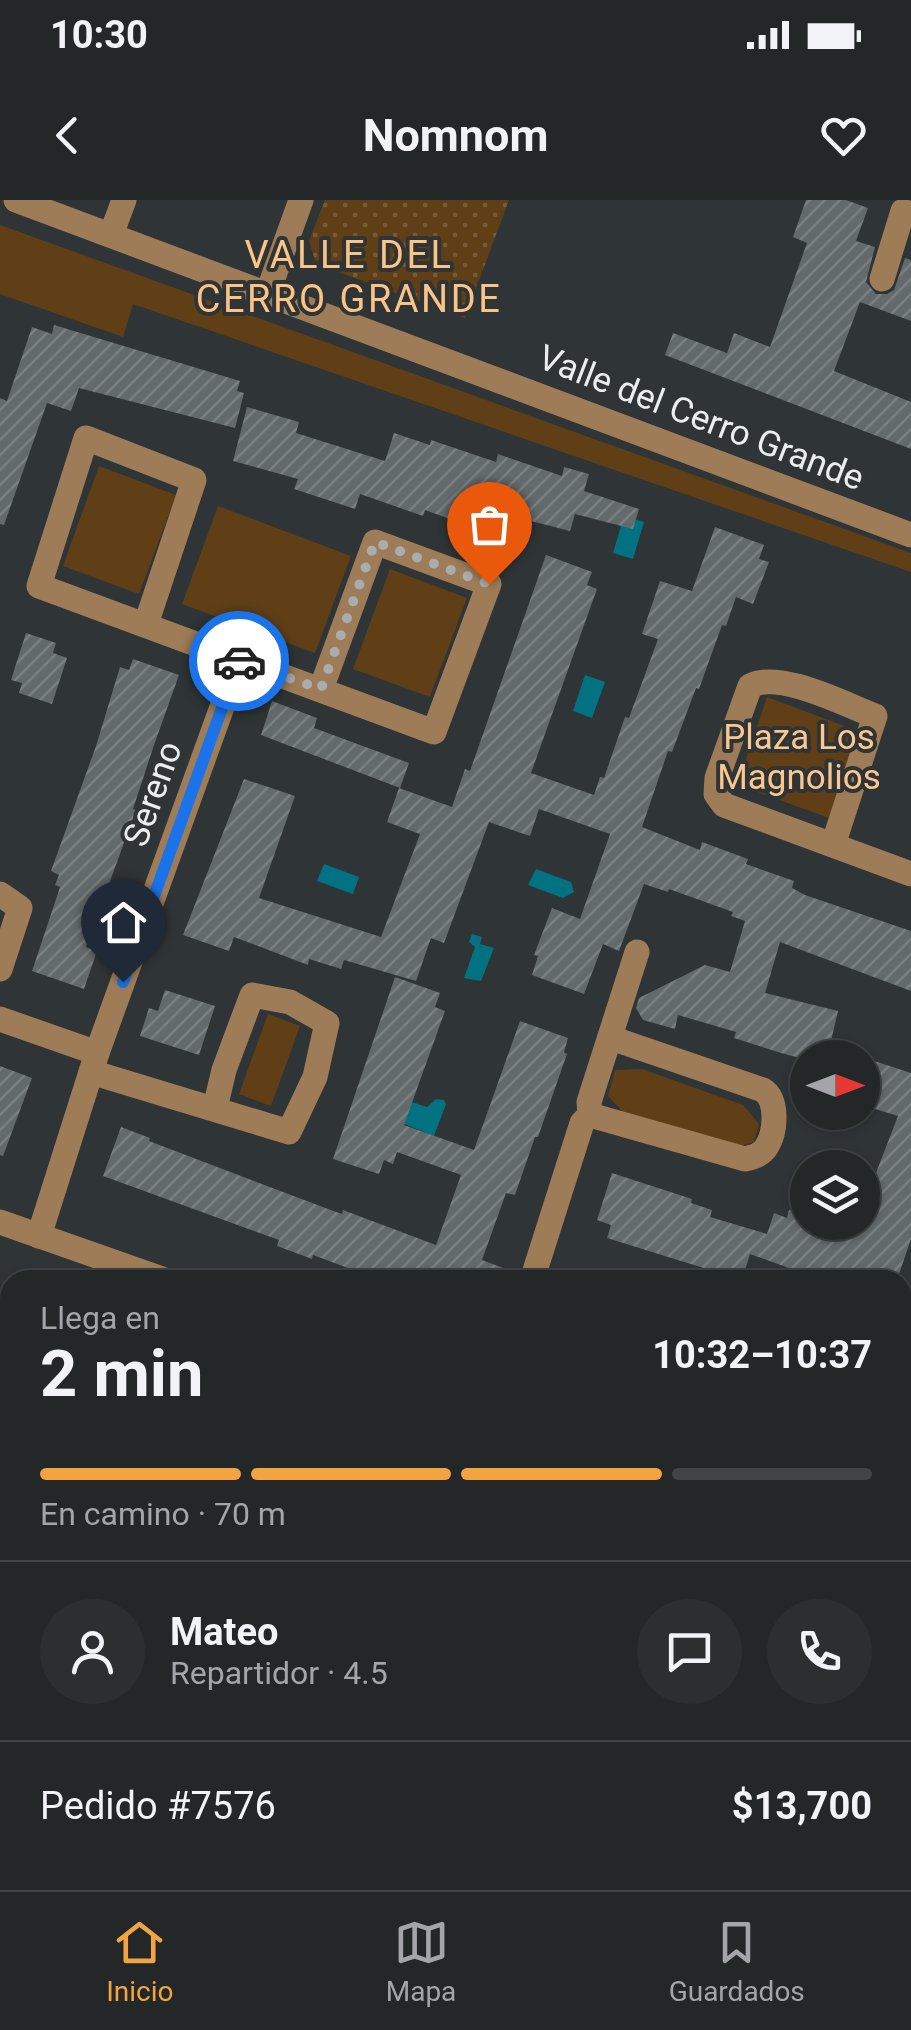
<!DOCTYPE html>
<html lang="es">
<head>
<meta charset="utf-8">
<style>
  body { margin:0; font-family:Roboto,sans-serif; background:#2b2f30; color:#f1f3f6; height:100vh; display:flex; flex-direction:column; font-size:38px; white-space:nowrap }
  * { box-sizing:border-box; margin:0 }
  p { font-size:32px; color:#a3a5a8 }
  .icon { flex:none; width:55px; height:55px; fill:none; stroke:currentColor; stroke-width:2; stroke-linecap:round; stroke-linejoin:round }
  .map { position:relative; flex:1; overflow:hidden }
  .side { position:absolute; left:0px; top:1070px; width:912px; height:620px; display:flex; flex-direction:column; background:#232728; border-radius:30px 30px 0 0; box-shadow:0 2px 8px #0004,0 0 0 2px #404445 }
  .side>* { flex:none }
  .needle { width:65px; rotate:90deg }
  .buttons { position:absolute; left:790px; top:840px; display:grid; gap:20px }
  .buttons a { display:grid; place-items:center; width:90px; height:90px; border-radius:50%; background:#232728; box-shadow:0 2px 8px #0004,0 0 0 2px #404445; font-size:50px }
  .pin { position:absolute; display:grid; place-items:center; width:85px; height:85px; color:#fff; margin:-102px -42px; border-radius:50% 50% 50% 0; rotate:-45deg; box-shadow:0 0 10px #0007 }
  .pin .icon { rotate:45deg }
  .courier { position:absolute; display:grid; place-items:center; width:100px; height:100px; margin:-50px; border:8px solid #1a73e8; border-radius:50%; background:#fff; color:#222; box-shadow:0 2px 12px #0007 }
  .summary em { font-style:normal; font-weight:700 }
  .summary div { display:flex; flex-direction:column-reverse }
  .summary { display:flex; align-items:center; justify-content:space-between; height:170px; padding:0 40px }
  h1 { font-size:65px; font-weight:700; line-height:75px }
  .bar { display:grid; grid-template-columns:repeat(4,1fr); gap:15px 10px; align-content:center; height:120px; padding:0 40px }
  .bar i { height:12px; border-radius:8px; background:#404445 }
  .bar .current { background:#f3a442 }
  .bar p { grid-column:span 4 }
  .line { display:flex; align-items:center; gap:25px; padding:0 40px; border-top:2px solid #404445 }
  .line div { flex:1 }
  .round { display:grid; place-items:center; flex:none; width:105px; height:105px; border-radius:52px; background:#2b2f30 }
  .status { display:flex; justify-content:space-between; align-items:center; height:70px; padding:0 50px; background:#232728; direction:ltr }
  .status svg { height:28px; fill:currentColor }
  header { display:flex; justify-content:space-between; align-items:center; height:130px; padding:0 40px; background:#232728; font-size:45px; font-weight:700 }
  .dock { display:flex; justify-content:space-around; align-items:center; height:140px; border-top:2px solid #404445; background:#232728; font-size:28px; color:#a3a5a8 }
  .dock a { display:grid; justify-items:center; gap:5px }
  .dock .current { color:#f3a442 }
  .map>svg:first-child { display:block }
</style>
</head>
<body>
<div class="status"><b>10:30</b><svg viewBox="0 0 49 12"><path d="M0 12V9h3v3zM5 12V6h3v6zM10 12V3h3v9zM15 12V0h3v12zM26 1h20v11H26zM47 4h2v5h-2z"/></svg></div>
<header><svg class="icon" aria-label="back" viewBox="0 0 24 24"><path d="M15 5l-7 7 7 7"/></svg>Nomnom<svg class="icon" aria-label="heart" viewBox="0 0 24 24"><path d="M12 20l-8-8c-3-5 5-10 8-4 3-6 11-1 8 4z"/></svg></header>
<div class="map">
<svg width="911" height="1690" viewBox="0 0 911 1690">
  <defs>
    <pattern id="grass-dots" width="8" height="8" patternUnits="userSpaceOnUse" patternTransform="scale(2.5)"><rect width="8" height="8" fill="#603f17"/><path d="M2 2h.1M6 6h.1" fill="none" stroke="#775b39" stroke-width="1.8" stroke-linecap="round"/></pattern>
    <pattern id="building-hatch" width="6" height="6" patternUnits="userSpaceOnUse" patternTransform="scale(2.5)"><rect width="6" height="6" fill="#636a6b"/><path d="M-1 1l2-2M0 6l6-6M5 7l2-2" fill="none" stroke="#7a8080"/></pattern>
  </defs>
  <rect width="100%" height="100%" fill="#2f3436"/>
  <path fill="url(#grass-dots)" d="M 325,0 L 509,0 L 465,118 L 316,64 L 309,41 Z"/>
  <g fill="#603f17">
    <path d="M 0,25 L 911,353 L 911,372 L 133,104 L 123,137 L 0,94 Z"/>
    <path d="M 99,266 L 176,295 L 139,394 L 63,366 Z"/>
    <path d="M 218,306 L 351,356 L 315,453 L 182,404 Z"/>
    <path d="M 390,369 L 467,398 L 430,497 L 353,469 Z"/>
    <path d="M 767,497 L 858,531 L 829,618 L 743,587 L 738,582 Z"/>
    <path d="M 268,814 L 300,826 L 271,906 L 239,894 Z"/>
    <path d="M 642,869 L 743,905 L 759,924 L 754,942 L 732,948 L 627,916 L 608,896 L 615,870 Z"/>
  </g>
  <g fill="#027282">
    <path d="M 624,316 L 644,322 L 633,359 L 613,353 Z"/>
    <path d="M 585,475 L 605,482 L 592,518 L 573,511 Z"/>
    <path d="M 324,664 L 359,677 L 353,694 L 317,681 Z"/>
    <path d="M 536,669 L 571,682 L 574,692 L 563,698 L 528,685 Z"/>
    <path d="M 472,734 L 482,737 L 480,744 L 494,748 L 481,781 L 464,778 L 475,747 L 469,742 Z"/>
    <path d="M 403,899 L 427,907 L 436,899 L 444,900 L 446,904 L 434,936 L 395,920 Z"/>
  </g>
  <g fill="url(#building-hatch)">
    <path d="M 806,0 L 846,0 L 868,8 L 856,41 L 875,47 L 866,82 L 876,94 L 887,94 L 894,90 L 905,58 L 911,60 L 911,121 L 860,102 L 834,171 L 911,202 L 911,249 L 665,155 L 673,133 L 727,153 L 734,133 L 770,147 L 807,43 L 793,37 Z"/>
    <path d="M 54,125 L 240,181 L 237,191 L 244,193 L 235,228 L 79,188 L 71,211 L 47,203 L 4,325 L 0,324 L 0,198 L 7,201 L 32,127 L 52,134 Z"/>
    <path d="M 247,207 L 299,222 L 296,233 L 385,261 L 394,233 L 430,245 L 431,240 L 496,262 L 498,254 L 562,276 L 564,267 L 589,274 L 584,291 L 639,309 L 633,329 L 575,314 L 570,331 L 496,312 L 489,333 L 425,310 L 423,316 L 360,294 L 355,309 L 294,289 L 298,279 L 233,261 Z"/>
    <path d="M 715,327 L 764,345 L 759,359 L 769,362 L 753,404 L 736,397 L 726,426 L 722,425 L 699,489 L 696,488 L 672,552 L 668,551 L 642,627 L 700,650 L 702,642 L 748,659 L 746,664 L 794,681 L 792,688 L 805,695 L 911,731 L 911,791 L 780,742 L 765,793 L 838,811 L 827,858 L 800,858 L 781,853 L 734,838 L 736,832 L 678,815 L 675,829 L 643,820 L 636,808 L 639,798 L 705,765 L 730,772 L 745,721 L 731,716 L 733,712 L 669,689 L 668,692 L 644,684 L 619,751 L 603,744 L 584,794 L 532,775 L 538,756 L 534,755 L 552,708 L 580,719 L 610,634 L 539,609 L 530,636 L 489,622 L 444,743 L 431,738 L 416,781 L 344,760 L 341,769 L 309,759 L 308,765 L 234,737 L 229,751 L 183,735 L 244,579 L 295,596 L 259,698 L 381,737 L 420,634 L 387,622 L 399,588 L 452,607 L 465,569 L 470,571 L 546,355 L 592,372 L 587,385 L 597,389 L 531,573 L 594,595 L 600,577 L 604,578 L 625,517 L 629,518 L 658,439 L 642,434 L 660,381 L 692,391 Z"/>
    <path d="M 26,433 L 56,443 L 53,453 L 67,458 L 52,504 L 19,493 L 22,483 L 11,480 Z"/>
    <path d="M 133,459 L 179,475 L 154,545 L 133,609 L 136,610 L 86,747 L 97,751 L 84,789 L 32,771 L 60,687 L 55,685 L 59,675 L 51,671 L 96,546 L 120,467 L 129,470 Z"/>
    <path d="M 272,501 L 317,518 L 314,528 L 409,563 L 400,588 L 261,535 Z"/>
    <path d="M 395,777 L 440,793 L 435,807 L 445,811 L 404,925 L 474,950 L 520,821 L 568,838 L 564,852 L 567,854 L 538,937 L 535,937 L 515,995 L 506,993 L 482,1060 L 517,1073 L 516,1080 L 380,1080 L 313,1055 L 312,1059 L 277,1046 L 279,1040 L 103,976 L 121,927 L 150,938 L 149,941 L 328,1009 L 342,1014 L 343,1010 L 436,1045 L 461,975 L 397,952 L 393,964 L 384,960 L 379,974 L 333,959 Z"/>
    <path d="M 165,790 L 215,806 L 199,855 L 140,836 L 149,808 L 158,811 Z"/>
    <path d="M 862,857 L 911,873 L 911,1039 L 897,1080 L 822,1080 L 750,1054 L 742,1080 L 607,1038 L 611,1025 L 597,1020 L 612,973 L 692,999 L 691,1003 L 712,1010 L 710,1017 L 767,1034 L 774,1013 L 787,1018 L 789,1010 L 808,1016 L 808,1022 L 824,1022 L 854,1033 L 858,1022 L 862,1022 L 862,1009 L 898,916 L 862,905 Z"/>
    <path d="M 0,866 L 32,878 L 3,956 L 0,955 Z"/>
  </g>
  <g fill="none" stroke-linecap="round" stroke-linejoin="round">
    <g stroke="#9e7c58" stroke-width="25">
      <path d="M 16,0 L 911,335"/>
      <path d="M 111,35 L 124,0"/>
      <path d="M 882,79 L 903,11"/>
      <path d="M 268,92 L 301,0"/>
      <path d="M 146,424 L 194,280 L 86,238 L 39,386 L 239,460"/>
      <path d="M 833,645 L 875,516 C 844,504 779,470 750,486 L 717,578 L 716,594 L 724,605 L 911,674"/>
      <path d="M 0,694 L 20,708 L 0,769"/>
      <path d="M 0,819 L 97,853"/>
      <path d="M 91,872 L 289,932 L 315,877 L 327,823 L 290,802 L 252,795 L 224,870 L 215,908"/>
      <path d="M 590,915 L 745,959 C 753,957 762,955 767,946 C 776,931 778,900 763,890 L 611,838"/>
      <path d="M 0,1022 L 165,1080"/>
      <path d="M 39,1036 L 97,853 L 239,460 L 434,532 L 489,384 L 375,342 L 321,489"/>
      <path d="M 532,1080 L 582,923 L 590,915 L 589,902 L 637,752"/>
      <path d="M 902,1197 L 911,1175"/>
      <path d="M 902,1350 L 911,1354"/>
    </g>
  </g>
  <g fill="none" stroke-linecap="round" stroke-linejoin="round">
    <path stroke="#a9adae" stroke-width="10" stroke-dasharray="0 18" d="M 239,461 L 321,489 L 375,342 L 489,384"/>
    <path stroke="#1a73e8" stroke-width="12" d="M 123,782 L 239,461"/>
  </g>
  <g text-anchor="middle" dominant-baseline="central" stroke-width="8" stroke-linejoin="round" paint-order="stroke">
    <g font-size="35" fill="#ebeeef" stroke="#2f3436">
      <text transform="translate(701 218) rotate(21)">Valle del Cerro Grande</text>
      <text transform="translate(153 594) rotate(-70)">Sereno</text>
    </g>
    <g font-size="35" fill="#fcc78e" stroke="#2f3436">
      <text x="799" y="537">Plaza Los<tspan x="799" dy="40">Magnolios</tspan></text>
    </g>
    <g font-size="38" letter-spacing="2.5" fill="#fbc487" stroke="#2f3436">
      <text x="349" y="55">VALLE DEL<tspan x="349" dy="44">CERRO GRANDE</tspan></text>
    </g>
  </g>
</svg>
<div class="buttons">
<a><svg class="needle" viewBox="-14 -14 28 28"><path d="M0-13l5 13h-10z" fill="#e53935"/><path d="M0 13l5-13h-10z" fill="#a3a5a8"/></svg></a>
<a><svg class="icon" aria-label="layers" viewBox="0 0 24 24"><path d="M12 4l9 5-9 5-9-5zM3 14l9 5 9-5"/></svg></a>
</div>
<div class="pin" style="left:489px;top:384px;background:#ea580c"><svg class="icon" aria-label="bag" viewBox="0 0 24 24"><path d="M5 8h14l-1 12H6zM9 8a3 3 0 0 1 6 0"/></svg></div>
<div class="pin" style="left:123px;top:782px;background:#1f2937"><svg class="icon" aria-label="home" viewBox="0 0 24 24"><path d="M3 11l9-7 9 7M6 9v11h12V9"/></svg></div>
<div class="courier" style="left:239px;top:461px"><svg class="icon" aria-label="car" viewBox="0 0 24 24"><path d="M5 17H2v-5l4-1 3-4h7l3 4 3 1v5h-3M9 17h6M6 11h13"/><circle cx="7" cy="17" r="2"/><circle cx="17" cy="17" r="2"/></svg></div>
<section class="side">
<div class="summary"><div><h1>2 min</h1><p>Llega en</p></div><em>10:32–10:37</em></div>
<div class="bar"><i class="current"></i><i class="current"></i><i class="current"></i><i></i><p>En camino · 70 m</p></div>
<div class="line" style="height:180px"><a class="round"><svg class="icon" aria-label="person" viewBox="0 0 24 24"><circle cx="12" cy="8" r="4"/><path d="M4 21q1-7 8-7t8 7"/></svg></a><div><b>Mateo</b><p>Repartidor · 4.5</p></div><a class="round"><svg class="icon" aria-label="chat" viewBox="0 0 24 24"><path d="M4 5h16v11H9l-5 4z"/></svg></a><a class="round"><svg class="icon" aria-label="phone" viewBox="0 0 24 24"><path d="M5 4h4l2 5-3 2q2 4 5 5l2-3 5 2v4C11 20 4 13 5 4z"/></svg></a></div>
<div class="line" style="height:130px"><div>Pedido #7576</div><b>$13,700</b></div>
</section>
</div>
<nav class="dock">
<a class="current"><svg class="icon" aria-label="home" viewBox="0 0 24 24"><path d="M3 11l9-7 9 7M6 9v11h12V9"/></svg>Inicio</a>
<a><svg class="icon" aria-label="map" viewBox="0 0 24 24"><path d="M3 6l6-2 6 2 6-2v14l-6 2-6-2-6 2zM9 4v14M15 6v14"/></svg>Mapa</a>
<a><svg class="icon" aria-label="saved" viewBox="0 0 24 24"><path d="M7 4h10v16l-5-4-5 4z"/></svg>Guardados</a>
</nav>
</body>
</html>
